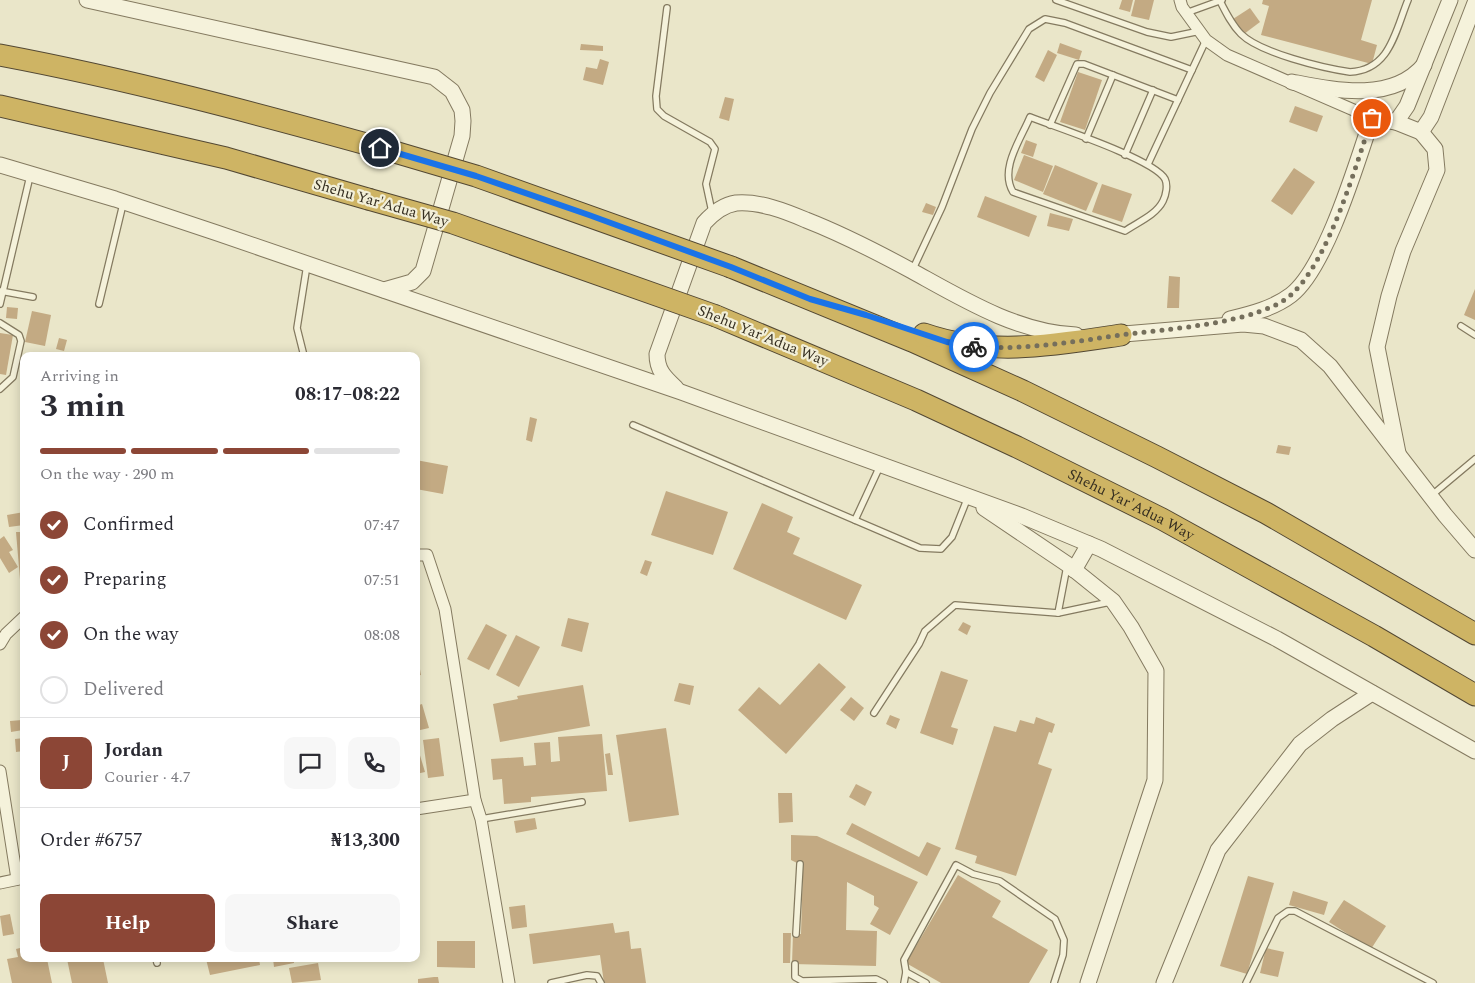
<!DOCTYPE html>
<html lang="en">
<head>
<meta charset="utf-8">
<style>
  body { margin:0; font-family:Spectral,serif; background:#f7f7f7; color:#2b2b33; height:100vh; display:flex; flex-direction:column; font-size:19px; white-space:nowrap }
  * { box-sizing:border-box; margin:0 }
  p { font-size:16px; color:#7c7c81 }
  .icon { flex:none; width:28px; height:28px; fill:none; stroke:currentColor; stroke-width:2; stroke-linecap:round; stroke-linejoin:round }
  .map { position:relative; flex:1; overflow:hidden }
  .sheet { position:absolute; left:20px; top:352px; width:400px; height:610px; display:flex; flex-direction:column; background:#fff; border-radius:10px; box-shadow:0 2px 12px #0003 }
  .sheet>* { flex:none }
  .pin { position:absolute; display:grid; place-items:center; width:42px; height:42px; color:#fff; margin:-21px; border:2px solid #fff; border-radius:50%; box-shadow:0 1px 5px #0007 }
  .courier { position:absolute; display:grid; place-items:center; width:50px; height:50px; margin:-25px; border:4px solid #1a73e8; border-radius:50%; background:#fff; color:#222; box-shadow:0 1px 6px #0007 }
  .summary em { font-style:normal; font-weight:700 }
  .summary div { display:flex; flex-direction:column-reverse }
  .summary { display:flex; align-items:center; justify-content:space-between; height:85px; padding:0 20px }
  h1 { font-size:32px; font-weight:700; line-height:38px }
  .bar { display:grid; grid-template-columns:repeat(4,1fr); gap:8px 5px; align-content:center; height:60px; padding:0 20px }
  .bar i { height:6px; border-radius:4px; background:#e1e1e2 }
  .bar .current { background:#8c4636 }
  .bar p { grid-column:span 4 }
  .line { display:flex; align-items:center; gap:12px; padding:0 20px; border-top:1px solid #e1e1e2 }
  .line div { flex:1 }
  .round { display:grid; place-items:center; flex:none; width:52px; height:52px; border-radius:10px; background:#f7f7f7 }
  ol { padding:0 20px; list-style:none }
  li { display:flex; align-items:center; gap:15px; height:55px }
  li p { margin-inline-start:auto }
  li .icon { padding:5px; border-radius:50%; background:#8c4636; color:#fff; stroke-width:4 }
  li:last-child { color:#7c7c81 }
  li i { width:28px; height:28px; border:2px solid #e1e1e2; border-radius:50% }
  .action { display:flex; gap:10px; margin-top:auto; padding:10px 20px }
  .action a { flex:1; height:58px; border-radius:10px; background:#8c4636; color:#fff; font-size:20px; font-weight:700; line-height:58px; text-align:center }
  .action a+a { background:#f7f7f7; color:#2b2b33 }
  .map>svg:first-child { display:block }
</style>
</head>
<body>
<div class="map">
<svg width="1475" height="983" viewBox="0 0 1475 983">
  <rect width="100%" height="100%" fill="#eae6c9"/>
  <g fill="#c3aa83">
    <path d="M 1122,0 L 1133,0 L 1130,12 L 1119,9 Z"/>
    <path d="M 1135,0 L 1154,0 L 1149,20 L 1131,16 Z"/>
    <path d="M 1263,0 L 1372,0 L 1361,40 L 1377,45 L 1372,64 L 1261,35 L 1269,6 L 1262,4 Z"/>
    <path d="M 1250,8 L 1260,22 L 1244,34 L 1233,19 Z"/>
    <path d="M 1060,43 L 1082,51 L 1079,60 L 1057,53 Z"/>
    <path d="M 581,44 L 603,46 L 603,51 L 580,50 Z"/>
    <path d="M 1048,50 L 1057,55 L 1044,82 L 1035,77 Z"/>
    <path d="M 600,59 L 609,62 L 603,85 L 583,80 L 586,67 L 597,69 Z"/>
    <path d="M 1078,72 L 1102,80 L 1085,130 L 1060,122 Z"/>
    <path d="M 725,97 L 734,99 L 729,121 L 719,118 Z"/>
    <path d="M 1295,106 L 1323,116 L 1317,132 L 1289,122 Z"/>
    <path d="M 1026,140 L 1037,144 L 1033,157 L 1021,153 Z"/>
    <path d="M 1024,155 L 1053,166 L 1043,192 L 1014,180 Z"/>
    <path d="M 1055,165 L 1098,183 L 1086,211 L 1043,194 Z"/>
    <path d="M 1294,168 L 1315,182 L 1292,215 L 1271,201 Z"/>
    <path d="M 1102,184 L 1132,194 L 1122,222 L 1092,212 Z"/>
    <path d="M 985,196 L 1037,216 L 1029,237 L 977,217 Z"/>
    <path d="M 926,203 L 936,207 L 933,215 L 922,212 Z"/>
    <path d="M 1050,213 L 1073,219 L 1069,231 L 1047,226 Z"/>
    <path d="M 1169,276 L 1180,277 L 1179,308 L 1167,308 Z"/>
    <path d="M 1475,289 L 1475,320 L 1464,315 Z"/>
    <path d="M 7,307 L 18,308 L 17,319 L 6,318 Z"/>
    <path d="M 32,311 L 51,315 L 45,346 L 25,342 Z"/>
    <path d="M 0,333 L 13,335 L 6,375 L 0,374 Z"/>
    <path d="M 59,338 L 67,340 L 64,351 L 56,349 Z"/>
    <path d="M 530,417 L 537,419 L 532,442 L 526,440 Z"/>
    <path d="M 1278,445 L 1291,447 L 1289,455 L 1276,453 Z"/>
    <path d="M 416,460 L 448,466 L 443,494 L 416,489 Z"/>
    <path d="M 666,491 L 728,512 L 713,555 L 651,535 Z"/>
    <path d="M 762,503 L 793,517 L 787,532 L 800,538 L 793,554 L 862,585 L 846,620 L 733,569 Z"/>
    <path d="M 24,512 L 24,525 L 9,527 L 7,515 Z"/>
    <path d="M 16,532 L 24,532 L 24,591 L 21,591 Z"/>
    <path d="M 4,536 L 13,550 L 9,552 L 18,567 L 9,573 L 0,558 L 0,539 Z"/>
    <path d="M 645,560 L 652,562 L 647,576 L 640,573 Z"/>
    <path d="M 568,618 L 589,623 L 582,652 L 561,646 Z"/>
    <path d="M 963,622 L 971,626 L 967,635 L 958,630 Z"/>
    <path d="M 486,624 L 507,635 L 489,670 L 467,659 Z"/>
    <path d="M 516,635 L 540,647 L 519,687 L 496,675 Z"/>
    <path d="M 416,647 L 421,675 L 416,676 Z"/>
    <path d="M 819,663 L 846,687 L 786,754 L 738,710 L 759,687 L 780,705 Z"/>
    <path d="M 941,671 L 968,680 L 951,727 L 958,729 L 953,745 L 920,733 Z"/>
    <path d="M 679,683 L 694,686 L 690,705 L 674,701 Z"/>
    <path d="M 583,685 L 590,726 L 500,742 L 493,704 L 518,699 L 517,696 Z"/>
    <path d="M 851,697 L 864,708 L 854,721 L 840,710 Z"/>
    <path d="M 422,704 L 429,728 L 416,731 L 416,706 Z"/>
    <path d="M 890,715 L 900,719 L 896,729 L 886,724 Z"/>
    <path d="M 1036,717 L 1055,724 L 1052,733 L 1049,732 L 1038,764 L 1052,769 L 1016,876 L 975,863 L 977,856 L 955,849 L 994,726 L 1016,732 L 1020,720 L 1034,724 Z"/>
    <path d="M 22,720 L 23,730 L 11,732 L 10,721 Z"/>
    <path d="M 666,728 L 679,815 L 629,822 L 616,735 Z"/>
    <path d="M 602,734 L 607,791 L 531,797 L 531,802 L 504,804 L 502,779 L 493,780 L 491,759 L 523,757 L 524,766 L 536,765 L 534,743 L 550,742 L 551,762 L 560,761 L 558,737 Z"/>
    <path d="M 24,738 L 24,751 L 16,752 L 15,739 Z"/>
    <path d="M 439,738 L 444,776 L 428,778 L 423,740 Z"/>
    <path d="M 416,742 L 425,772 L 416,774 Z"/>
    <path d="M 610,753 L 613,775 L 608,775 L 605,754 Z"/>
    <path d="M 856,784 L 872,792 L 865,806 L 849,797 Z"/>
    <path d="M 778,793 L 792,793 L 793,822 L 779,823 Z"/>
    <path d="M 535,818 L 537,829 L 516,833 L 514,821 Z"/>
    <path d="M 852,823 L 919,857 L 927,842 L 941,848 L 927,876 L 846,834 Z"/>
    <path d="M 791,835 L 817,836 L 918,882 L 890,935 L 870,924 L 879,908 L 874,905 L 874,896 L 847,882 L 846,930 L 877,931 L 876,966 L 792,964 L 793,933 L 801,934 L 803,866 L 791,860 Z"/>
    <path d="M 958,875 L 1001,901 L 992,917 L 1048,950 L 1029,983 L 941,983 L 906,963 Z"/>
    <path d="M 1248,876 L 1274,883 L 1247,974 L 1220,966 Z"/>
    <path d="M 1293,891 L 1328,902 L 1324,915 L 1289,905 Z"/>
    <path d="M 1344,900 L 1386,926 L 1371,949 L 1329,922 Z"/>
    <path d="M 525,905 L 527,927 L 512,929 L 509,907 Z"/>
    <path d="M 10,914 L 14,934 L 3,936 L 0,916 Z"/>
    <path d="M 613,923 L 615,933 L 629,931 L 631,949 L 641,948 L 646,983 L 604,983 L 600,955 L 533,964 L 529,934 Z"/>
    <path d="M 783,933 L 791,933 L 790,963 L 783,963 Z"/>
    <path d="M 437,941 L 475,941 L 475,968 L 437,967 Z"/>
    <path d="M 24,947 L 24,959 L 47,959 L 52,983 L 12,983 L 7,959 L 18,957 L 16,949 Z"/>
    <path d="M 1266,948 L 1284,952 L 1278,977 L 1260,973 Z"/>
    <path d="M 67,959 L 103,959 L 108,983 L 72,983 Z"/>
    <path d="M 206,959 L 259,959 L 260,965 L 210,975 Z"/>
    <path d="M 273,959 L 294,959 L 294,963 L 274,967 Z"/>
    <path d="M 318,963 L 321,980 L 292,983 L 289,968 Z"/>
    <path d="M 434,977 L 438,977 L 439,983 L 418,983 L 418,979 Z"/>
  </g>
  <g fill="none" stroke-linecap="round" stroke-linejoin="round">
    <g stroke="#847a60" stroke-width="8">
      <g id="service">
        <path d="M 1056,0 L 1147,32 L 1171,37 L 1200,31"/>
        <path d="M 1220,1 C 1226,13 1232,25 1241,34 C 1260,53 1323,68 1350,72 C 1390,70 1395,32 1408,0"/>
        <path d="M 667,8 L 656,96 L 657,109 L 664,116 L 710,142 L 715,149 L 706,184 L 712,212"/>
        <path d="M 1186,13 L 1222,0"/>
        <path d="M 1030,117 C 1055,127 1154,159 1165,179 C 1168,185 1166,195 1163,201 C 1156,215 1138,222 1125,231 L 1013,192 C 999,169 1021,139 1030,117 Z"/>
        <path d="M 1050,125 L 1077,64 L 1084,64 L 1178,100"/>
        <path d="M 1086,139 L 1113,75"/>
        <path d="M 1125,155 L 1153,90"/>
        <path d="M 1148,164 L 1206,40"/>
        <path d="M 912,271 L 942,207 L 972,129 L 990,93 L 1029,29 L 1045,19 L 1065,23 L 1192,70"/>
        <path d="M 0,291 L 33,297"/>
        <path d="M 0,304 L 30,176"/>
        <path d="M 99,304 L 123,204"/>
        <path d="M 0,323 L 19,335 L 21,341 L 13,377 L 0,389"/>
        <path d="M 1461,326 L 1475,335"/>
        <path d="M 304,356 L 297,328 L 307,265"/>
        <path d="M 633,425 L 920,548 L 941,549 L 952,537 L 968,497"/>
        <path d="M 1432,495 L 1475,459"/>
        <path d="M 855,520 L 880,466"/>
        <path d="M 1058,613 L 1067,566"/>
        <path d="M 874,713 L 919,644 L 925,631 L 955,605 L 1058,613 L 1110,602"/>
        <path d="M 481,819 L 582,802"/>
        <path d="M 796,934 L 800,864"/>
        <path d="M 156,959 L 157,963"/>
        <path d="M 795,964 L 795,977 L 802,981 L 876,979 L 884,983"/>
        <path d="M 906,972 L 926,983"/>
        <path d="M 551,983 L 587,975 L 597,976 L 601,983"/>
        <path d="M 904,983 L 906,972 L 904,960 L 956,865 L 973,874 L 1000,881 L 1055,919 L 1064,940 L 1063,955 L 1054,983"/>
        <path d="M 1246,983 L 1278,918 L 1288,911 L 1295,911 L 1433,983"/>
      </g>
    </g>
    <g stroke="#847a60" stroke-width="13">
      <g id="minor">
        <path d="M 1180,0 L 1182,7 L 1206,40 L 1227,55 L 1372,118"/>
        <path d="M 416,555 L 427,555 L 445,609 L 475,800 L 481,819 L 509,983"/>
        <path d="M 0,644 L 6,634 L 24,617"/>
        <path d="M 0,771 L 17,879"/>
        <path d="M 416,809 L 475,800"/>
        <path d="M 0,883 L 24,878"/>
      </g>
    </g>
    <g stroke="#847a60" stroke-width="17">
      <g id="tertiary">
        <path d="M 87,0 L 434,77 L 452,91 L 462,110 L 463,121 L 462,136 L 423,271 L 412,282 L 384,290"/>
        <path d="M 1292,82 C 1334,90 1392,103 1424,65"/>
        <path d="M 1396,122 L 1407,106 L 1450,0"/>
        <path d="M 1421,132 L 1431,117 L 1475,3"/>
        <path d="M 0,165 L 115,199 L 217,233 L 681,392 L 1022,516 L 1101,549 L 1277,639 L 1475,751"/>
        <path d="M 1230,319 C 1251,314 1274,308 1291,295 C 1326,268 1357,162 1372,118 L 1396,122 L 1421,132"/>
        <path d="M 1112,335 L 1243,324 L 1264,326 L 1301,340 L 1330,366 L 1445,515 L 1475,550"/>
        <path d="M 676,388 C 664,377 657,370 657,354 L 704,223 C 713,213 723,205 736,203 C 759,201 785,211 806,220 C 842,234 877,252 912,271 C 961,298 1018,333 1076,335"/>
        <path d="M 1398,453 L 1377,347 L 1389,296 L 1403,251 L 1437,170 L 1435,149 L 1421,132"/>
        <path d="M 984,508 L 1067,564 L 1113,601 L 1131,627 L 1156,671 L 1155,780 L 1088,983"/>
        <path d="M 1074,570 L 1089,544"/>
        <path d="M 1164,983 L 1218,850 L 1300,744 L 1332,719 L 1372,693"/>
      </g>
    </g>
    <g stroke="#534833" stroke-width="23">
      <g id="motorway">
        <path d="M 0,55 C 128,79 255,113 381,148"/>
        <path d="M 0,106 L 226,158 L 368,199"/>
        <path d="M 731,267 L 912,341 L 1023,391 L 1157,457 L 1266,513 L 1475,634"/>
        <path id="s1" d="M 716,316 L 916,400 L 1017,447 L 1162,519 L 1374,636 L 1475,695"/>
        <path d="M 924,334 C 990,357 1055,345 1121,335"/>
      </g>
    </g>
    <use href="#service" stroke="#f5f2db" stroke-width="5.5"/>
    <use href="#minor" stroke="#f5f2db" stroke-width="11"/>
    <use href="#tertiary" stroke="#f5f2db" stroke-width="15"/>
    <use href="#motorway" stroke="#ceb464" stroke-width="21"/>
    <g stroke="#534833" stroke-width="23" stroke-linecap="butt">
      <g id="motorway-bridge">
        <path d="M 381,148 L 476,176 L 731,267"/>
        <path d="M 368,199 L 453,223 L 716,316"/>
      </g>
    </g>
    <use href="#motorway-bridge" stroke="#ceb464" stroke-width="21"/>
  </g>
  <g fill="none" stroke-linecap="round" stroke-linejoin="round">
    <path stroke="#756f5c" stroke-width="5" stroke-dasharray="0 9" d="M 974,347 C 1024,350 1072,342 1121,335 C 1164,329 1262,324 1293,293 C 1330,257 1355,168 1372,118"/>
    <path stroke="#1a73e8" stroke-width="6" d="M 380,148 L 476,176 L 589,215 L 731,267 L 810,299 L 866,315 L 947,342 L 974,347"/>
  </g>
  <g text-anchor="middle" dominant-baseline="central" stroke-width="4.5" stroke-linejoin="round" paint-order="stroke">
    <g font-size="15" fill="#362f21" stroke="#f2efd8">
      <text transform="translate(381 203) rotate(16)">Shehu Yar'Adua Way</text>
      <text transform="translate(763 336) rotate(22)">Shehu Yar'Adua Way</text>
      <text stroke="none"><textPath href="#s1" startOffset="456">Shehu Yar'Adua Way</textPath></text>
    </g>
  </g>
</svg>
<div class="pin" style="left:1372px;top:118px;background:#ea580c"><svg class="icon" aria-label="bag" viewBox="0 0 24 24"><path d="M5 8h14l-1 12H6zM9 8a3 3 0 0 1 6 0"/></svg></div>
<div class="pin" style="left:380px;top:148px;background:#1f2937"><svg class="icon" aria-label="home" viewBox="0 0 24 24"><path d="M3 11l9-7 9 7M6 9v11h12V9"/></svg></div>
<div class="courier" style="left:974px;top:347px"><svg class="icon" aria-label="bike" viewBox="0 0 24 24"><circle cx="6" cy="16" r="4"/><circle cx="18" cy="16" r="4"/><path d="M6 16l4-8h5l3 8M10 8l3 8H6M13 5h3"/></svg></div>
<section class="sheet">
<div class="summary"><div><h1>3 min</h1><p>Arriving in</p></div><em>08:17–08:22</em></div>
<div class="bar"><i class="current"></i><i class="current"></i><i class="current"></i><i></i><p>On the way · 290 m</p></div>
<ol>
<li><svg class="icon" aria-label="check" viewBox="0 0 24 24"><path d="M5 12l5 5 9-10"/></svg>Confirmed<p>07:47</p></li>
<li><svg class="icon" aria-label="check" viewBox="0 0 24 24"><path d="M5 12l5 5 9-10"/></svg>Preparing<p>07:51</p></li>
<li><svg class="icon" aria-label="check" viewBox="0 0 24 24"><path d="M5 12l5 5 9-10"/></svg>On the way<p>08:08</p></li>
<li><i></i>Delivered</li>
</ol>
<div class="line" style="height:90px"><b class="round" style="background:#8c4636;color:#fff">J</b><div><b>Jordan</b><p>Courier · 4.7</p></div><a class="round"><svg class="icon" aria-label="chat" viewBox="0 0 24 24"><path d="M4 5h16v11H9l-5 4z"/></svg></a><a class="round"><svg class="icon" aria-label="phone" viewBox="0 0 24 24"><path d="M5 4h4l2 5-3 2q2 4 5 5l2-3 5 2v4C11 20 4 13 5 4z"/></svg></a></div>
<div class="line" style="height:65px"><div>Order #6757</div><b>₦13,300</b></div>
<div class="action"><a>Help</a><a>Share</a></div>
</section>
</div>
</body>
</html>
